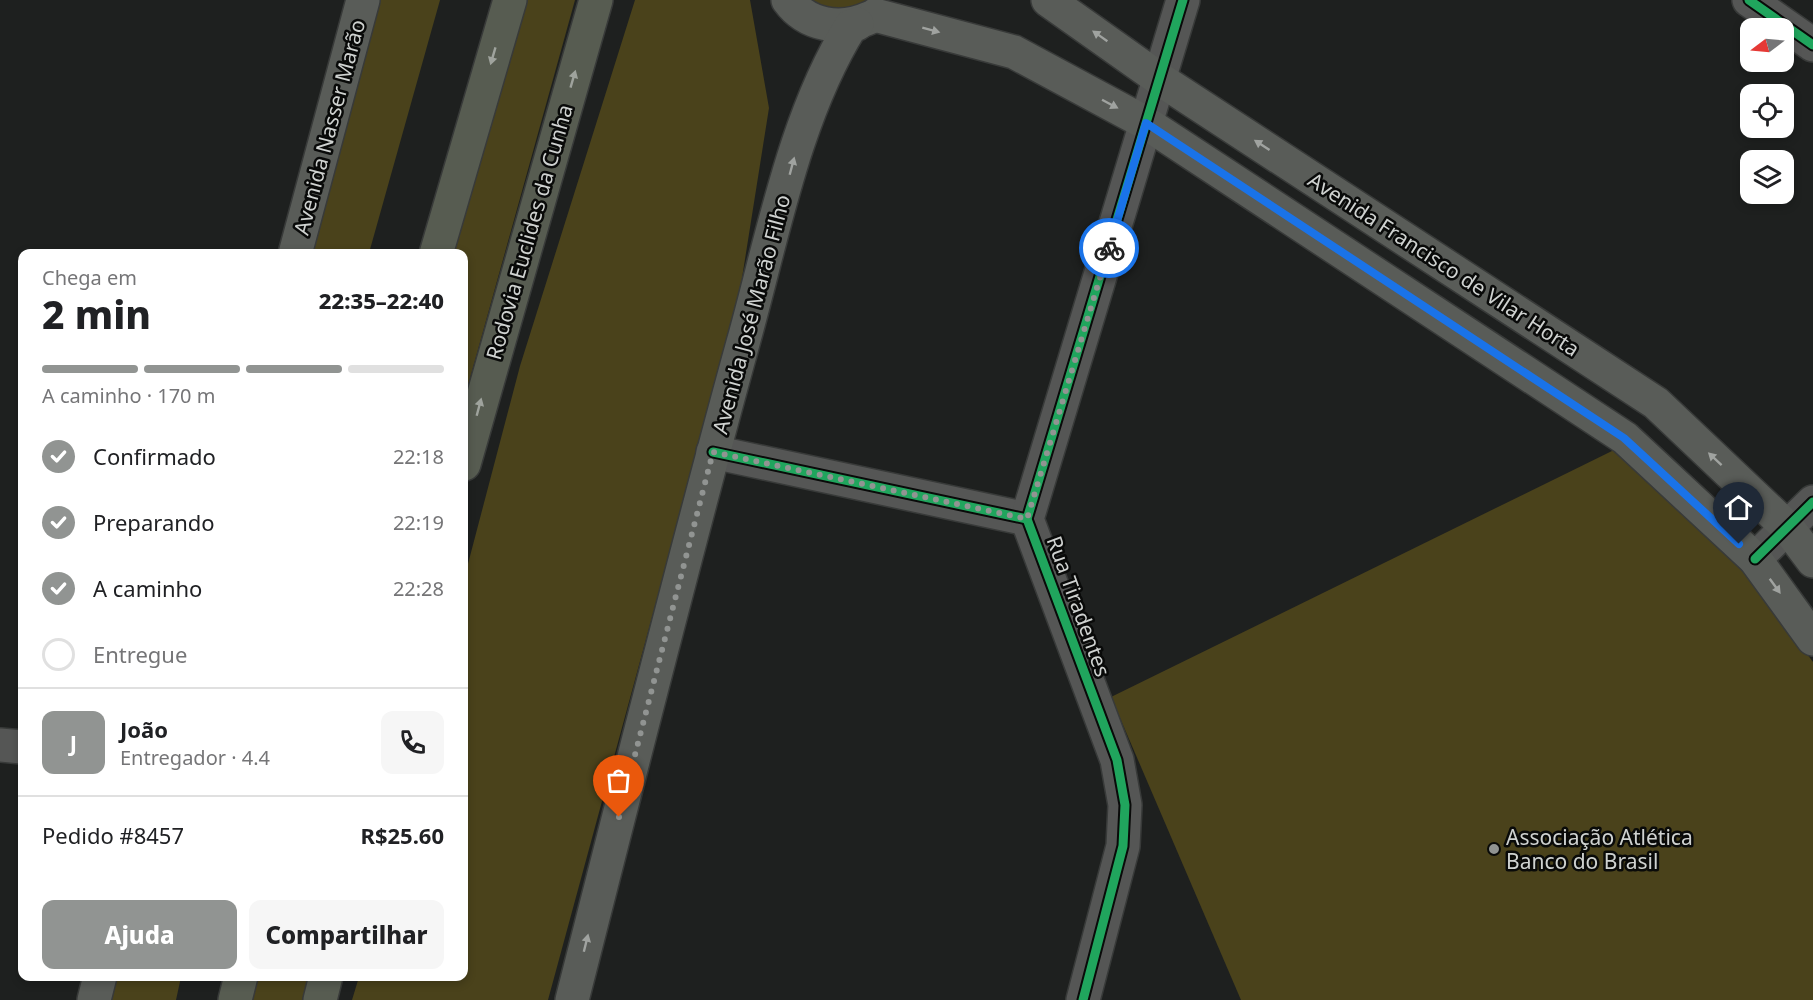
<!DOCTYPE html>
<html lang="pt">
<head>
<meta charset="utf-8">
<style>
  body { margin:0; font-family:"Noto Sans",sans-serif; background:#f6f6f6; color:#202124; height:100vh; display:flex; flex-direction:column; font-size:22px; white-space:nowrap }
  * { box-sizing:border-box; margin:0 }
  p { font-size:20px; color:#757577 }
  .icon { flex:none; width:33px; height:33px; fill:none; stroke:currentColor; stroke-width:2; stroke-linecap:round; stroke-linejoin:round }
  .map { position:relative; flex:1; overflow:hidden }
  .drawer { position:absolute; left:18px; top:249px; width:450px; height:732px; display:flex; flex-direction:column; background:#fff; border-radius:12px; box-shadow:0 3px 9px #0003 }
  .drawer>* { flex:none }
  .needle { width:39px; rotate:254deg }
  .buttons { position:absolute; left:1740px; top:18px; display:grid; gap:12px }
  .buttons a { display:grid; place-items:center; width:54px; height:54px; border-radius:12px; background:#fff; box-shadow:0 3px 9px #0003; font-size:30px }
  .pin { position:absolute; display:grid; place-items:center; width:51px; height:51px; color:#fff; margin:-62px -26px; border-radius:50% 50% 50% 0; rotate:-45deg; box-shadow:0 0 6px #0007 }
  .pin .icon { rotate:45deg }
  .courier { position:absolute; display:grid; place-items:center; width:60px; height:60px; margin:-30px; border:4px solid #1a73e8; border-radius:50%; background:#fff; color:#222; box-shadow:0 2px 8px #0007 }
  .head em { font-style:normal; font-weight:800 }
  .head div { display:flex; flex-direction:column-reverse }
  .head { display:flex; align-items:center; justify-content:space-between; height:102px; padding:0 24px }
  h1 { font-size:39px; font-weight:800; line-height:45px }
  .bar { display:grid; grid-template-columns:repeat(4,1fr); gap:9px 6px; align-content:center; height:72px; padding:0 24px }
  .bar i { height:8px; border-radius:4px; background:#e0e0e0 }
  .bar .selected { background:#919492 }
  .bar p { grid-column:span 4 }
  .line { display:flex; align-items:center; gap:15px; padding:0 24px; border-top:2px solid #e0e0e0 }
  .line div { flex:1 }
  .round { display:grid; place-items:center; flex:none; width:63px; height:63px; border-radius:12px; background:#f6f6f6 }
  ol { padding:0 24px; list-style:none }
  li { display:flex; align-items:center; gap:18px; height:66px }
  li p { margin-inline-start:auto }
  li .icon { padding:6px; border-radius:50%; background:#919492; color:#fff; stroke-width:4 }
  li:last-child { color:#757577 }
  li i { width:33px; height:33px; border:3px solid #e0e0e0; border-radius:50% }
  .action { display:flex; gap:12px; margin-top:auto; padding:12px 24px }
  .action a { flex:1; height:69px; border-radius:12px; background:#919492; color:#fff; font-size:24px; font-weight:800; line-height:69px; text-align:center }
  .action a+a { background:#f6f6f6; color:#202124 }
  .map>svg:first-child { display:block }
</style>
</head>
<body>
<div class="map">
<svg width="1813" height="1000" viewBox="0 0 1813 1000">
  <rect width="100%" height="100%" fill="#1e201f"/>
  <g fill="#4a421b">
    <path d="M 375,0 L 440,0 L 369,253 L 307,254 Z"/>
    <path d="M 526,0 L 575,0 L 464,400 L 464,254 L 450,254 Z"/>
    <path d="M 635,0 L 750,0 L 769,108 L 739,297 L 548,1000 L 352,1000 L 359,977 L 464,976 L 464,579 L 520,366 Z"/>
    <path d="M 794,0 L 881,0 L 860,15 Z"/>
    <path d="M 1614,450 L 1745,570 L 1813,662 L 1813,1000 L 1241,1000 L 1111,697 Z"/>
    <path d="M 112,977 L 181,977 L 176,1000 L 106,1000 Z"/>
    <path d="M 257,977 L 309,977 L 302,1000 L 251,1000 Z"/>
  </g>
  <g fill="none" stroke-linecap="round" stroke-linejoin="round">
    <g stroke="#383a39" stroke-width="36">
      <g id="minor">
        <path d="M 1749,0 L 1813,45"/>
        <path d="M 713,452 L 1027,519"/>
        <path d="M 1755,559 L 1813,502"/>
        <path d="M 0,745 L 22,747"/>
        <path d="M 1083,1000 L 1123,846 L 1125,805 L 1117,760 L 1027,519 L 1183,0"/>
      </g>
    </g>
    <g stroke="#383a39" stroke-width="36">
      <g id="secondary">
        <path d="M 788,0 C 807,26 841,31 869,18"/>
        <path d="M 1048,0 L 1161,80 L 1656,403 L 1788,528 L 1813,561"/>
        <path d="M 875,15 L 1014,52 L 1146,123 L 1625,438 L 1755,559 L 1813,639"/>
        <path d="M 295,254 L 363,0"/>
        <path d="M 94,1000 L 100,976"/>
        <path d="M 572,1000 C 628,781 683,561 743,343 C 772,240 794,117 851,26 L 857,24"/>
      </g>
    </g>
    <g stroke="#383a39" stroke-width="36">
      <g id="motorway">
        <path d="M 436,254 L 510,0"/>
        <path d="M 464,464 L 596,0"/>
        <path d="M 235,1000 L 241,976"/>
        <path d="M 320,1000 L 326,976"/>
      </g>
    </g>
    <use href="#minor" stroke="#555655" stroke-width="33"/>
    <use href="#secondary" stroke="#595c58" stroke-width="33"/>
    <use href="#motorway" stroke="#575c51" stroke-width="33"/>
    <g stroke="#090a09" stroke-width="13">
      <g id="cycleway">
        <path d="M 1749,0 L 1813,45"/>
        <path d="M 713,452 L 1027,519"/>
        <path d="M 1755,559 L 1813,502"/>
        <path d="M 1083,1000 L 1123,846 L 1125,805 L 1117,760 L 1027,519 L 1183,0"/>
      </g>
    </g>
    <use href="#cycleway" stroke="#20a55d" stroke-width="9"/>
  </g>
  <defs><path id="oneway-solid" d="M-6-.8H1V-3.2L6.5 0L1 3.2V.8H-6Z" transform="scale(1.5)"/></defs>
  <g fill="#a0a3a0">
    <use href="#oneway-solid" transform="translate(931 30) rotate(15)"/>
    <use href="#oneway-solid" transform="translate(1100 36) rotate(-145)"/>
    <use href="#oneway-solid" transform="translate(1110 104) rotate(28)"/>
    <use href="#oneway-solid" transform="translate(1262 145) rotate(-147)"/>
    <use href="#oneway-solid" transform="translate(792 166) rotate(-75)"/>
    <use href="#oneway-solid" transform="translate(1715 459) rotate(-137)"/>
    <use href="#oneway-solid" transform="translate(1775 586) rotate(54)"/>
    <use href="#oneway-solid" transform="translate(586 943) rotate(-76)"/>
  </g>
  <g fill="#9fa39d">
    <use href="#oneway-solid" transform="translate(493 56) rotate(106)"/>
    <use href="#oneway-solid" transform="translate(573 79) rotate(-74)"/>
    <use href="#oneway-solid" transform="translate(479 407) rotate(-75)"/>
  </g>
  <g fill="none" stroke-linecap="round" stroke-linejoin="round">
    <path stroke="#919492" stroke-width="6" stroke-dasharray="0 10.8" d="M 619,817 L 713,452 L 1027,519 L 1109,248"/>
    <path stroke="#1a73e8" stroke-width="8" d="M 1109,248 L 1146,123 L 1624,438 L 1739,544"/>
  </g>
  <circle fill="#919492" stroke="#090a09" stroke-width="2" cx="1494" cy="849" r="6"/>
  <g text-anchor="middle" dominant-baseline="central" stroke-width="5" stroke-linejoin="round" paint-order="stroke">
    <g font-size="21" fill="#cfd2d0" stroke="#090a09">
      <text transform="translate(329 127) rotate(-75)">Avenida Nasser Marão</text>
      <text transform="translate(529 232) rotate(-74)">Rodovia Euclides da Cunha</text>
      <text transform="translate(1444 264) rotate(33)">Avenida Francisco de Vilar Horta</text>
      <text transform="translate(751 314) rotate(-75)">Avenida José Marão Filho</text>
      <text transform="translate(1079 606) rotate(70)">Rua Tiradentes</text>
    </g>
    <g font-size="21" fill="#cfd2d0" stroke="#090a09" text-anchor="start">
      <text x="1506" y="837">Associação Atlética<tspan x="1506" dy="24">Banco do Brasil</tspan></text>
    </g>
  </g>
</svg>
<div class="buttons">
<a><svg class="needle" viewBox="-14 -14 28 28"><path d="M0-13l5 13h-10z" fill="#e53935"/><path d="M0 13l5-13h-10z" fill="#757577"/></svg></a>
<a><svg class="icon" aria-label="locate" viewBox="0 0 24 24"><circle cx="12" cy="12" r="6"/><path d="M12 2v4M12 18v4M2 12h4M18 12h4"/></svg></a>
<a><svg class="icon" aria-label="layers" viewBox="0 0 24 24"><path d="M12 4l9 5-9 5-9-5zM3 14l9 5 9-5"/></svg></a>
</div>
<div class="pin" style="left:619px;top:817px;background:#ea580c"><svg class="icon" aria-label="bag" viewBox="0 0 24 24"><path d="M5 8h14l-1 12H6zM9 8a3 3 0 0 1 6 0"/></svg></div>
<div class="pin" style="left:1739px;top:544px;background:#1f2937"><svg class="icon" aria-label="home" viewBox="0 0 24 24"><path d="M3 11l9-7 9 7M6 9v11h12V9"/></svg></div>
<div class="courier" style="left:1109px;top:248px"><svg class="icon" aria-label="bike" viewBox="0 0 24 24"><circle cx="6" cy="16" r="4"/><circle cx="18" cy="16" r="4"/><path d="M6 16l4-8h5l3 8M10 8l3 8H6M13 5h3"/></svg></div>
<section class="drawer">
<div class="head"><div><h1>2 min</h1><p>Chega em</p></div><em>22:35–22:40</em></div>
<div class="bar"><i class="selected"></i><i class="selected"></i><i class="selected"></i><i></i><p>A caminho · 170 m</p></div>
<ol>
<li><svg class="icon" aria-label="check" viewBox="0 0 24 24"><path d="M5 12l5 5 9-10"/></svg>Confirmado<p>22:18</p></li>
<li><svg class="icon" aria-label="check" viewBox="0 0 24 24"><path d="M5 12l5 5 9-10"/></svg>Preparando<p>22:19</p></li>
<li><svg class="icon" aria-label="check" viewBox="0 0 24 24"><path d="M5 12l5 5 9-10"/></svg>A caminho<p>22:28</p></li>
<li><i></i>Entregue</li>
</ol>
<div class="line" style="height:108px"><b class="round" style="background:#919492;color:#fff">J</b><div><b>João</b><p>Entregador · 4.4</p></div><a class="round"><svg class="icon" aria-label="phone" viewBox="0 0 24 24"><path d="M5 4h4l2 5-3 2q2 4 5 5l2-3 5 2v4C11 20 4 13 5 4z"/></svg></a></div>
<div class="line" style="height:78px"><div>Pedido #8457</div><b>R$25.60</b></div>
<div class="action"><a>Ajuda</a><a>Compartilhar</a></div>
</section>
</div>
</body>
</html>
